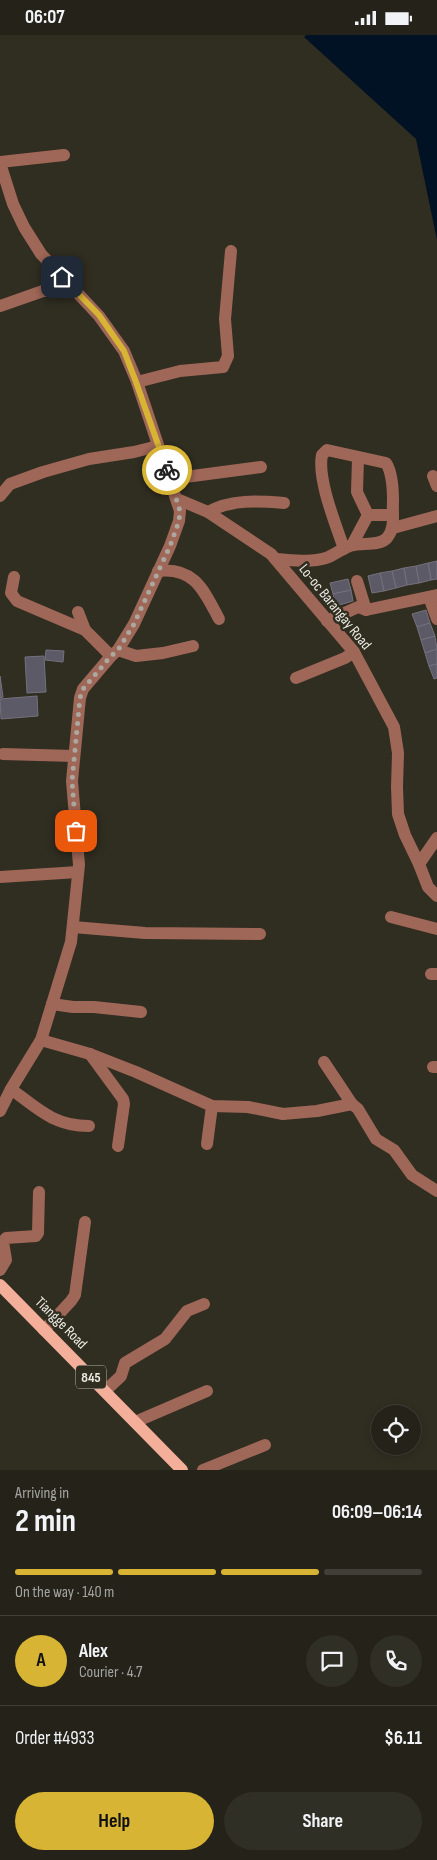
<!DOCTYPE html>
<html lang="en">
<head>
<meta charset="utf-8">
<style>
  body { margin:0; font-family:"Sofia Sans Condensed",sans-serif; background:#302f26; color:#f1f3f6; height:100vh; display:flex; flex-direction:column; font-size:19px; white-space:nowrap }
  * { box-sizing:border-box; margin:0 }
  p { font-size:16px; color:#a3a4a2 }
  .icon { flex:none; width:28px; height:28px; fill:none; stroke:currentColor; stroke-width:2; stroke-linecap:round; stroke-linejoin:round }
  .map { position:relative; height:1435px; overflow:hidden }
  .details { display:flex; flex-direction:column; background:#242219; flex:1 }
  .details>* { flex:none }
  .buttons { position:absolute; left:371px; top:1370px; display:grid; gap:10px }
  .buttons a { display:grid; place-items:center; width:50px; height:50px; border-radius:50%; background:#242219; box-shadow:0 2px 8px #0003,0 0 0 1px #413f38; font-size:25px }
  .pin { position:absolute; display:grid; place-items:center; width:42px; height:42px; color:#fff; margin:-21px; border-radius:10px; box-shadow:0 2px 8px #0006 }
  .courier { position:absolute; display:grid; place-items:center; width:50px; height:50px; margin:-25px; border:4px solid #d7b434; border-radius:50%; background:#fff; color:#222; box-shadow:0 1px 6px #0007 }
  .overview em { font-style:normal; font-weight:700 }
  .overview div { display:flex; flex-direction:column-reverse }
  .overview { display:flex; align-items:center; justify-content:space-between; height:85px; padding:0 15px }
  h1 { font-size:32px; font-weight:700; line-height:38px }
  .bar { display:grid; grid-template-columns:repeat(4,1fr); gap:8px 5px; align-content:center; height:60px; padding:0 15px }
  .bar i { height:6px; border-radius:4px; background:#413f38 }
  .bar .selected { background:#d7b434 }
  .bar p { grid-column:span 4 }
  .line { display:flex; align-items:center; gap:12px; padding:0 15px; border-top:1px solid #413f38 }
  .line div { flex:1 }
  .round { display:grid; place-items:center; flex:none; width:52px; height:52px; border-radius:26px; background:#302f26 }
  .primary-button { display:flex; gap:10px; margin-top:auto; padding:10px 15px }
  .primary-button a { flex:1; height:58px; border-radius:30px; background:#d7b434; color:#111; font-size:20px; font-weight:700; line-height:58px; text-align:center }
  .primary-button a+a { background:#302f26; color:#f1f3f6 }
  .status { display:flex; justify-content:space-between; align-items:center; height:35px; padding:0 25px; background:#242219; direction:ltr }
  .status svg { height:14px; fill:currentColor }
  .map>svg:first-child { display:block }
</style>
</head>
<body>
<div class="status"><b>06:07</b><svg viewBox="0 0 49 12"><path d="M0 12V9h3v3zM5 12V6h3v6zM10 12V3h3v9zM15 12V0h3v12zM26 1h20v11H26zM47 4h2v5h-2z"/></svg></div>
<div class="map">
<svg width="437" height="1435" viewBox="0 0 437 1435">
  <rect width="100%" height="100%" fill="#302d21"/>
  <path fill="#001223" d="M 306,0 L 437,0 L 437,205 L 416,104 L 304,2 Z"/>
  <g fill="#5d5a67" stroke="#74717e">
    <path d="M 437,526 L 437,544 L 431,545 L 428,528 Z"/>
    <path d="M 428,528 L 431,545 L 419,548 L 416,531 Z"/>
    <path d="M 416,531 L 419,548 L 407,550 L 404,533 Z"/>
    <path d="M 404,533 L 407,550 L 396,553 L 392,536 Z"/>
    <path d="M 392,536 L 396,553 L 384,556 L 380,538 Z"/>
    <path d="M 380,538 L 384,556 L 372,558 L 368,541 Z"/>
    <path d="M 348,544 L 351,555 L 333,559 L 330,548 Z"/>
    <path d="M 351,555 L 353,566 L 336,571 L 333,559 Z"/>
    <path d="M 426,575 L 430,588 L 417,592 L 412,579 Z"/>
    <path d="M 430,588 L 435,601 L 421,605 L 417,592 Z"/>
    <path d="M 435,601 L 437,614 L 425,618 L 421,605 Z"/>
    <path d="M 437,614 L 437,629 L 429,631 L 425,618 Z"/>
    <path d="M 46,615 L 64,616 L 63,627 L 45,625 Z"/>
    <path d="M 44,621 L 46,657 L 27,658 L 25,622 Z"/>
    <path d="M 437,629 L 437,643 L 434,644 L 429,631 Z"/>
    <path d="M 0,641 L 3,662 L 0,663 Z"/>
    <path d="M 37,661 L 38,681 L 1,684 L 0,664 Z"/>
  </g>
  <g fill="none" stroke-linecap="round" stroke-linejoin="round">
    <g stroke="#9f6757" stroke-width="12">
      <path d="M 0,127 L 64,120"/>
      <path d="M 0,128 L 13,169 L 24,192 L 41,219 L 99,281 L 124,316 L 137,347 L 180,476 L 179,486 L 170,511 L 134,589 L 118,615 L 111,621 L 83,654 L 80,663 L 72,746 L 79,830 L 71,907 L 41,1005 L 11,1054 L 0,1076"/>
      <path d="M 0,271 L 43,256 L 73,254"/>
      <path d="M 137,347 L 180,336 L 223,332 L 228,321 L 225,284 L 231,216"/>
      <path d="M 358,423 L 357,457 L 368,480 L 392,480"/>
      <path d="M 433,441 L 437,451"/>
      <path d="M 170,444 L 261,432"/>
      <path d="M 0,461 L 10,449 L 43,437 L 89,424 L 134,417 L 158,411"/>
      <path d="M 177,464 L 208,477 L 271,519 L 354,617 L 394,692 L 398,718 L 397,752 L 398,779 L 405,800 L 419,829 L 428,852 L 437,861"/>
      <path d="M 208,477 C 231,464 258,466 284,468"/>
      <path d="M 393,493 L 437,481"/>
      <path d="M 352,510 L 368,480"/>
      <path d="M 276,524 C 292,525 310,528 326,523 C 335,520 345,511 354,510 C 364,508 380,511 387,503 C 396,492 392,479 393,466 C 393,454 392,437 386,428 L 327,415 L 322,420 C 317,444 336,490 344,514"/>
      <path d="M 158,536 C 195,532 204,556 219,584"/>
      <path d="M 14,542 L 11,558 L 17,566 L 85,595"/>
      <path d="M 357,546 L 366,575"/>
      <path d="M 429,562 L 437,584"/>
      <path d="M 78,577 L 85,595 L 111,621"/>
      <path d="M 327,586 L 358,572 L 366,575 L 437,560"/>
      <path d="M 118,615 L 136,621 L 163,618 L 193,611"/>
      <path d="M 296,643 L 345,623 L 354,617"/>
      <path d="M 3,719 L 74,721"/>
      <path d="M 419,829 L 437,803"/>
      <path d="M 0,842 L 78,837"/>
      <path d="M 391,882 L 437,894"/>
      <path d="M 73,892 L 145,898 L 260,899"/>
      <path d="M 431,939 L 437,939"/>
      <path d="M 52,969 L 73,972 L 94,972 L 141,977"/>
      <path d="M 41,1005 L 90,1019 L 136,1037 L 212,1071 L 248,1072 L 283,1079 L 317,1076 L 352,1069 L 358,1074 L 376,1104 L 394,1115 L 412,1140 L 437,1156"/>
      <path d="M 90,1019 L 123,1064 L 124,1069 L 118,1111"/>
      <path d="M 324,1027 L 352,1069"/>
      <path d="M 433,1032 L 437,1032"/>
      <path d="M 11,1054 C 38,1074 54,1091 89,1091"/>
      <path d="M 207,1109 L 212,1071"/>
      <path d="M 0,1235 L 6,1225 L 3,1207 L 6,1203 L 36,1201 L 38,1198 L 39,1157"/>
      <path d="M 44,1295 L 71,1266 L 75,1260 L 85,1187"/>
      <path d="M 105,1356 L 121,1341 L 125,1328 L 165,1304 L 187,1276 L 204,1269"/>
      <path d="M 135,1387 L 207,1356"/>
      <path d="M 203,1435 L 265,1410"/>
    </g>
    <path stroke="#f4af9b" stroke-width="12" d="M 0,1250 L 182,1435"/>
  </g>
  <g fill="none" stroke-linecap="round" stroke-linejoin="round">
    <path stroke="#aaa89f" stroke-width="5" stroke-dasharray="0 9" d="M 76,796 L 72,746 L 80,663 L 83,654 L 111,621 L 118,615 L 134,589 L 170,511 L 179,486 L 180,476 L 167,435"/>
    <path stroke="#d7b434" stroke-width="6" d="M 62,242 L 99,280 L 124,316 L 136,347 L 167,435"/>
  </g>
  <g text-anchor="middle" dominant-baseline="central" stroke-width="5" stroke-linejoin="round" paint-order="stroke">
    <rect fill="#302d21" stroke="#b4b2a9" stroke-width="1" x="76" y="1330.5" width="30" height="23" rx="4"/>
    <g font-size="14" font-weight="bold" fill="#ecebe3">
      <text x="91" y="1342">845</text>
    </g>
    <g font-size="15" fill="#ecebe3" stroke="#302d21">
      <text transform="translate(335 572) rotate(51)">Lo-oc Barangay Road</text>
      <text transform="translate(61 1288) rotate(45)">Tiangge Road</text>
    </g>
  </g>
</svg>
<div class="buttons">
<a><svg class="icon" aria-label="locate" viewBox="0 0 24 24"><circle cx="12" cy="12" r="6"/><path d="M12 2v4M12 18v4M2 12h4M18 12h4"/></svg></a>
</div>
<div class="pin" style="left:76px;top:796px;background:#ea580c"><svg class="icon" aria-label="bag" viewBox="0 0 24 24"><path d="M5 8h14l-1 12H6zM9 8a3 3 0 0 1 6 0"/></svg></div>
<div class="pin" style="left:62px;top:242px;background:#1f2937"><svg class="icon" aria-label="home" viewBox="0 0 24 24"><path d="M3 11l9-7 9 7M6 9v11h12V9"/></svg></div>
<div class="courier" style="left:167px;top:435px"><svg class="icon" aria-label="bike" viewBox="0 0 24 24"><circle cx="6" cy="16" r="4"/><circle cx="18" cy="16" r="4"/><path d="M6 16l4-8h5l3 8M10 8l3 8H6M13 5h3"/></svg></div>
</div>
<section class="details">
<div class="overview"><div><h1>2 min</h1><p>Arriving in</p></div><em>06:09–06:14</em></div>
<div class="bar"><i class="selected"></i><i class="selected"></i><i class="selected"></i><i></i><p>On the way · 140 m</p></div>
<div class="line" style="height:90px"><b class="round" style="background:#d7b434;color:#111">A</b><div><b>Alex</b><p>Courier · 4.7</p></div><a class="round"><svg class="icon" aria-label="chat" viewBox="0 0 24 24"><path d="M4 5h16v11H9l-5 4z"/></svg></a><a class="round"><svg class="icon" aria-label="phone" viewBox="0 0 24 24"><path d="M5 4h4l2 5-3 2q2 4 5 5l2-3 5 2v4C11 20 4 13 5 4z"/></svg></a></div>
<div class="line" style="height:65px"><div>Order #4933</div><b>$6.11</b></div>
<div class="primary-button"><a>Help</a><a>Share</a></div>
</section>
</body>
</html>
